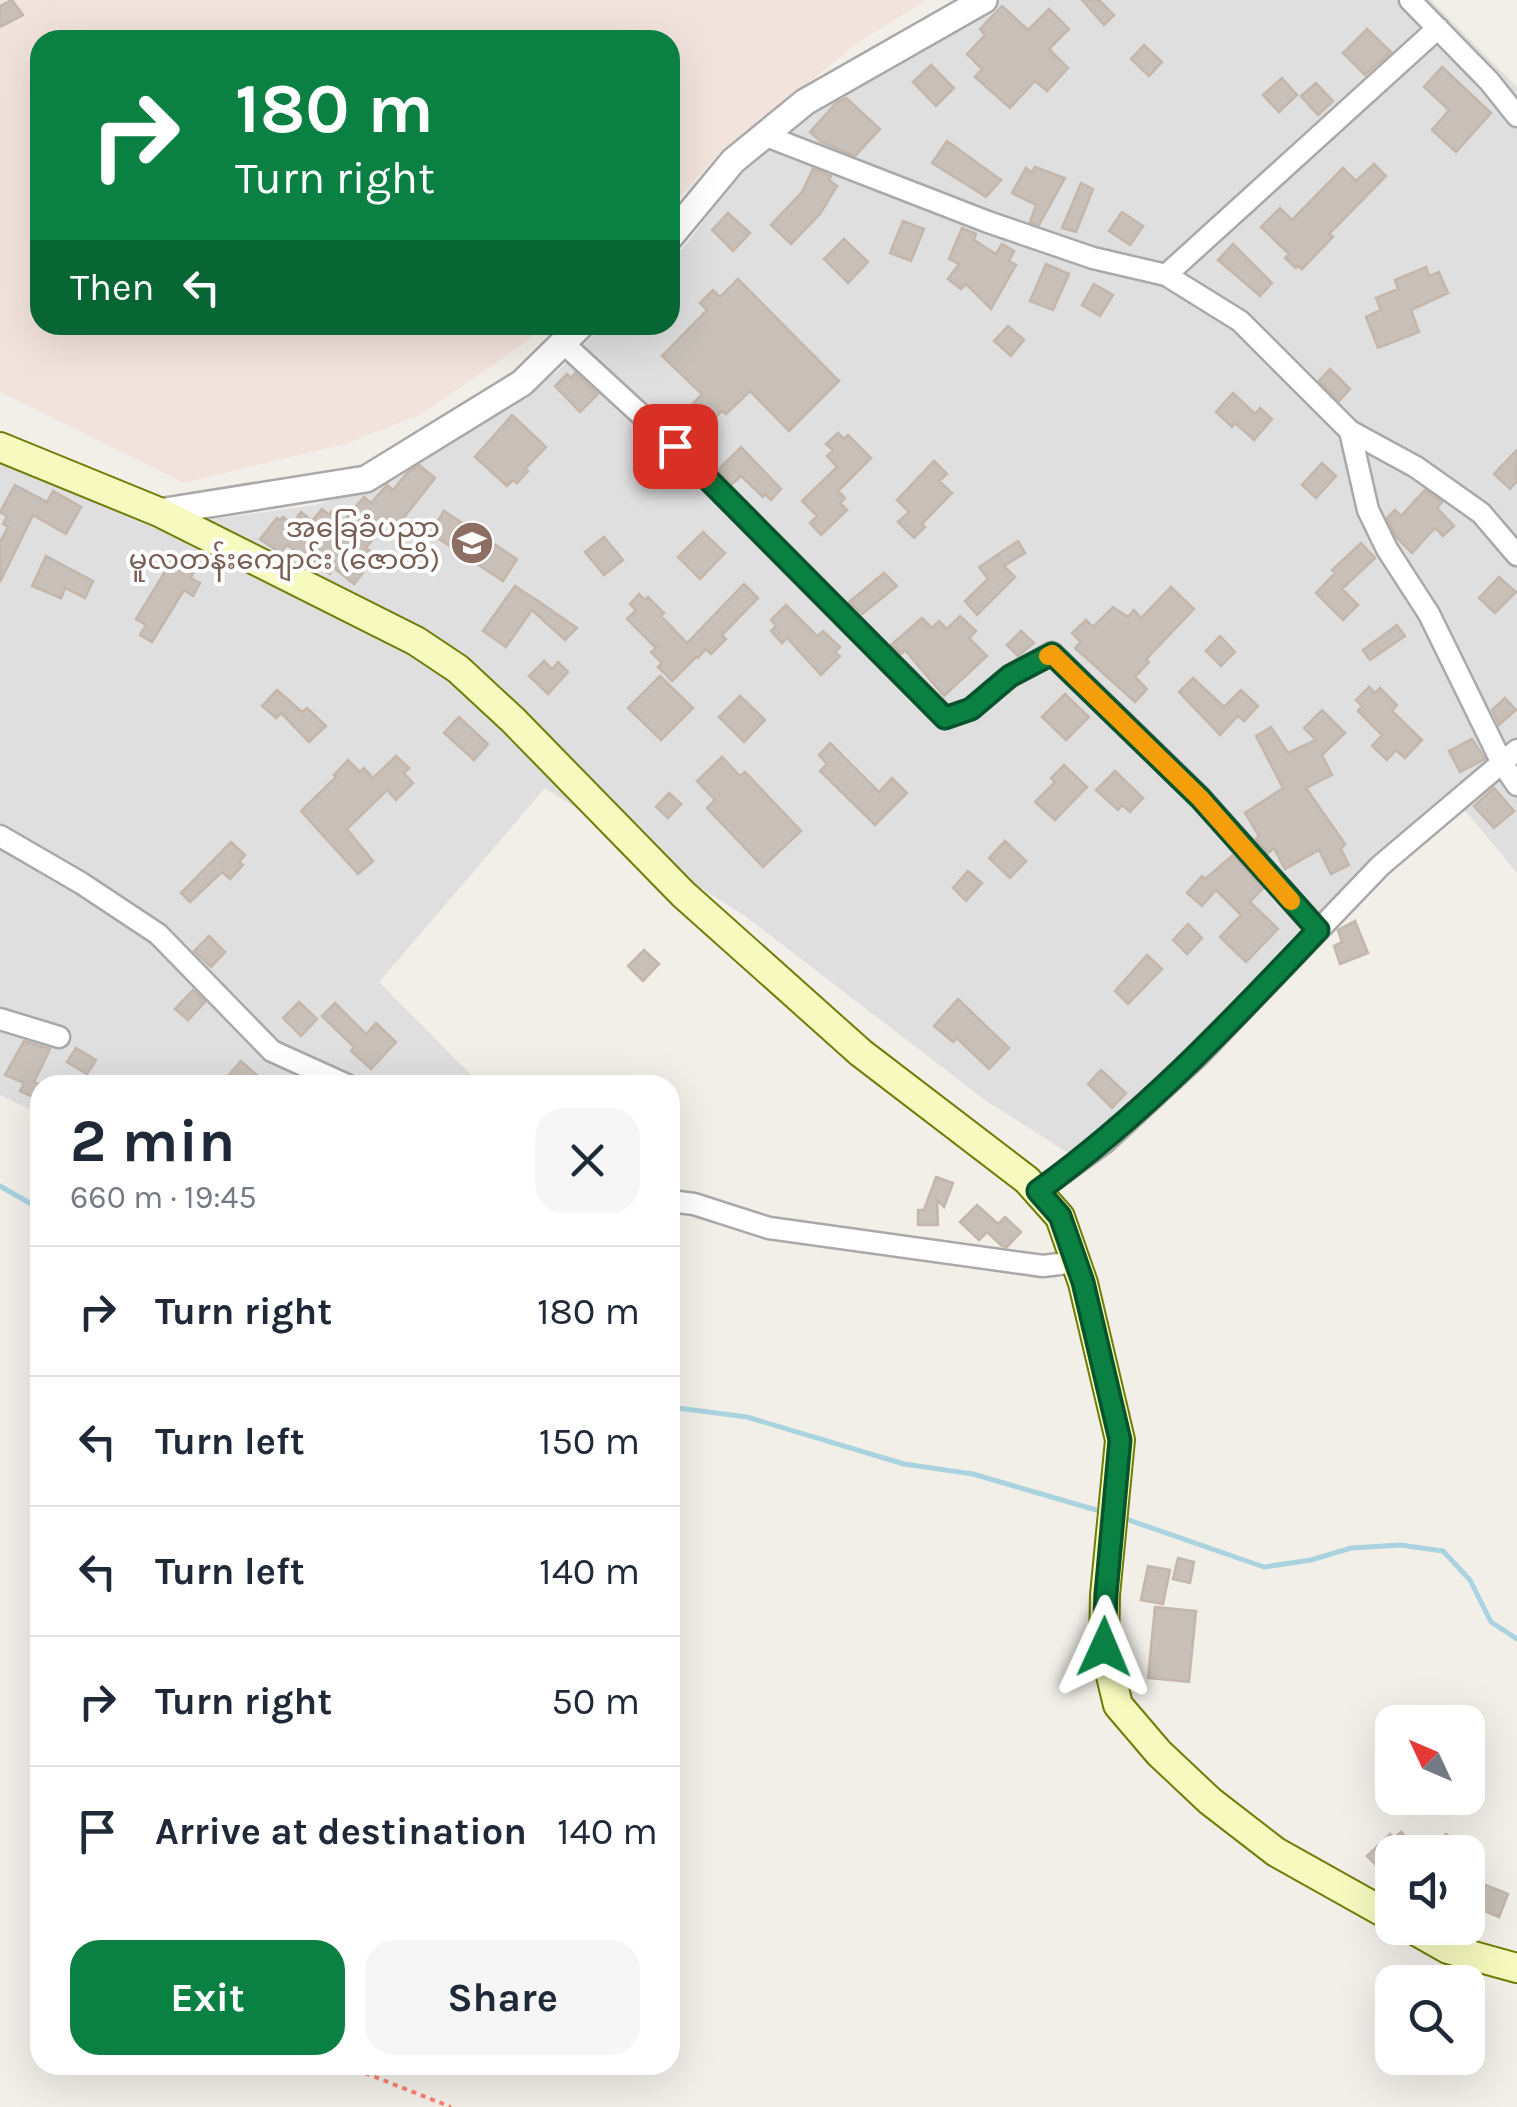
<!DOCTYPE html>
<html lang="en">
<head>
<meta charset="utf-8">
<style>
	body { margin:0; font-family:Karla,"Noto Sans Myanmar",sans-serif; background:#f6f6f7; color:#1f2937; height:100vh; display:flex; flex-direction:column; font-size:38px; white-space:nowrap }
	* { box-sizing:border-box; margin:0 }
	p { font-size:32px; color:#747a83 }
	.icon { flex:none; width:55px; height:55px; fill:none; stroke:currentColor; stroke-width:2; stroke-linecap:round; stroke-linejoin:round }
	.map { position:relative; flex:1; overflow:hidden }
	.panel { position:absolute; left:30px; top:1075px; width:650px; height:1000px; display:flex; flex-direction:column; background:#fff; border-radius:30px; box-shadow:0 10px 40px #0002 }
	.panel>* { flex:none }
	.banner { position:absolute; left:30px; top:30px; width:650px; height:305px; border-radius:30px; box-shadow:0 10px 40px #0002; background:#0b8043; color:#fff; overflow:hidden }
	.needle { width:65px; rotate:314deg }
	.fabs { position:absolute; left:1375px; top:1705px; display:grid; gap:20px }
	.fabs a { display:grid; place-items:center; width:110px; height:110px; border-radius:20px; background:#fff; box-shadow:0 10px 40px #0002; font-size:50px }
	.pin { position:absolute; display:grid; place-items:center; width:85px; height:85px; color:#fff; margin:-42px; border-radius:20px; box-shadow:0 5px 15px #0006 }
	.me { position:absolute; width:110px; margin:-55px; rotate:1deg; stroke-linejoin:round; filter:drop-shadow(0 0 8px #0008) }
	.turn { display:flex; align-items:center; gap:35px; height:210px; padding:0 40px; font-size:45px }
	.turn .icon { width:130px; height:130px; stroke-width:2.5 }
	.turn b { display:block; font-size:70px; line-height:85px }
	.then { display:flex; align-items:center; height:95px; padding:0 40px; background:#0003; gap:20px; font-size:38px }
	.round { display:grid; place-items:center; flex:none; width:105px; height:105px; border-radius:30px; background:#f6f6f7 }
	.head { display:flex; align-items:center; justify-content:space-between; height:170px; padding:0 40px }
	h1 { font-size:60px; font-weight:700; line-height:75px }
	.action { display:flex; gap:20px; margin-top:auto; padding:20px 40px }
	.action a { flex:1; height:115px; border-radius:30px; background:#0b8043; color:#fff; font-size:40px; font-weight:700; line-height:115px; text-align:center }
	.action a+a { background:#f6f6f7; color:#1f2937 }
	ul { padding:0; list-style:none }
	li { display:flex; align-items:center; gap:30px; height:130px; padding:0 40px; border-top:2px solid #e0e1e3 }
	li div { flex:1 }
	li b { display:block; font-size:38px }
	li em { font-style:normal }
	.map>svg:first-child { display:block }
	.residential { fill:#e0dfdf }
	.military { fill:#f3e3dd }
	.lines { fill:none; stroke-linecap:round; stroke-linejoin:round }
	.stream { stroke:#aad3df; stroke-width:5 }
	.building { fill:#c7bfb8; stroke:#c4b6ab; stroke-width:2.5 }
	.minor-casing { stroke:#a9a9a9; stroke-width:25 }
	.tertiary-casing { stroke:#a9a9a9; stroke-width:30 }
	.secondary-casing { stroke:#707d05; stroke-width:32 }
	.path { stroke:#fa8072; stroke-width:4; stroke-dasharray:5 5; stroke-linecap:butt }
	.minor { stroke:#fff; stroke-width:20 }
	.tertiary { stroke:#fff; stroke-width:25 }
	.secondary { stroke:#f7fabf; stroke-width:28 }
	.route-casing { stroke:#07532c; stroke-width:25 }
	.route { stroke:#0b8043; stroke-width:18 }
	.slow { stroke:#f59e0b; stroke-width:18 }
	.labels { text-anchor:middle; stroke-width:8; stroke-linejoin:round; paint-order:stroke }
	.education-label { font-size:28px; fill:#785e54; stroke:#fff; text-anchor:end }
</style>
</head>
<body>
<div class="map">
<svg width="1517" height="2107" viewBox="0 0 1517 2107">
	<rect width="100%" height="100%" fill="#f2efe9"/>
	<!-- residential -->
	<path class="residential" d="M1000,0H1431L1517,87V873L1463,808L1318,931L1073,1156L985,1100L745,916L545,788L379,982L481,1085H40V1114L0,1095V459L198,521L316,505L373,484L557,372L604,325H670V260L687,244L740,170L813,105L935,45Z"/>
	<!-- military -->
	<path class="military" d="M0,0H926L858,43L717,156L670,208V40H40V325H545L519,347L420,415L345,444L183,483L0,392Z"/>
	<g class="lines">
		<!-- stream -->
		<path class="stream" d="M0,1186L40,1209
			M670,1407L747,1417L904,1464L973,1474L1103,1512
			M1123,1518L1264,1567L1311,1560L1351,1548L1400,1545L1443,1551L1470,1580L1491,1622L1517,1639"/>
	</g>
	<!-- building -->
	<path class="building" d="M12,0L23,15L0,27V6Z
		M1082,0H1099L1114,15L1104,25Z
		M1002,6L1028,30L1049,9L1069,29L1049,49L1068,68L1047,91L1035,81L1010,108L975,77L982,69L967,54L985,35L980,29Z
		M1367,29L1391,52L1365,75L1343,53Z
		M1144,45L1162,62L1149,76L1131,59Z
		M931,65L954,88L936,106L913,82Z
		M1442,67L1491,113L1456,152L1432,130L1449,110L1424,87Z
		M1282,78L1297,95L1279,112L1263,95Z
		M1316,83L1333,101L1318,115L1301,96Z
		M846,98L880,129L855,156L821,142L810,132L836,103Z
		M947,141L1001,180L986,197L932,163Z
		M1374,164L1386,176L1329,234L1333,237L1302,269L1298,266L1296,268L1285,258L1289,254L1261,227L1280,208L1292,220L1343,168L1356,181Z
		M1035,167L1065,178L1039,225L1030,222L1036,205L1012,193L1026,168L1032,172Z
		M813,169L831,176L829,180L837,186L820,214L791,244L771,225L802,192Z
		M1081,183L1093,189L1076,232L1062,228Z
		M1122,212L1143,226L1130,245L1109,231Z
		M728,213L750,233L733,251L712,230Z
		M903,221L924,229L911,261L890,253Z
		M962,228L976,234L974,240L996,254L1002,244L1014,251L1009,261L1016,265L991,309L966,284L961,289L948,279L959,264L949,259Z
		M844,239L868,262L848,283L824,259Z
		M1233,244L1272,283L1260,296L1218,260Z
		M1046,264L1069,274L1053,310L1030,301Z
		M1426,267L1429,276L1439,272L1448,293L1411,310L1419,332L1378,348L1366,317L1381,310L1376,298L1398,289L1395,280Z
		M738,279L839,381L789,431L750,391L726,414L722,411L691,443L672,425L702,394L662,356L707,310L700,303L713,290L720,297Z
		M1094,284L1113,295L1100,316L1082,305Z
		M1008,326L1024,340L1011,356L994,341Z
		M1330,369L1350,389L1339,401L1319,381Z
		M575,373L598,394L580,412L555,386L567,374L571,378Z
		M1233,393L1255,414L1260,408L1272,419L1254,440L1235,423L1232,427L1216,412Z
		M512,415L546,447L525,469L528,471L517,483L513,480L507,486L475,457Z
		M838,433L844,439L848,435L871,458L838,491L845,498L840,503L847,510L821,535L810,523L817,516L802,501L837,467L827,456L833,450L826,444Z
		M741,447L781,489L771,500L765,494L763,497L741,476L732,484L718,470Z
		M1517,450V481L1510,489L1494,474Z
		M934,461L947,474L939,481L952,493L922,524L925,527L914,538L898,522L909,512L897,500Z
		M1322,463L1336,476L1316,498L1302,485Z
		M419,465L435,478L398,525L389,518L366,548L376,556L354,584L334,568L330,574L287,545L280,553L260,539L277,518L280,520L283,517L292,524L301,512L312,521L322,509L329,515L332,511L344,521L364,497L371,503L387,485L393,490L407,473Z
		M15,485L47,502L53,491L81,507L66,534L33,515L0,582V542L8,527L3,524L7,516L0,512Z
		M1425,490L1442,502L1437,508L1454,526L1443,536L1435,528L1412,553L1397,538L1387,518L1395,510L1401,516Z
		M444,511L517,559L503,581L430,533Z
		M703,532L725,553L700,579L678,557Z
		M604,537L623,560L604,575L585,552Z
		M1018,541L1025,553L1004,566L1015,577L977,615L965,601L988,579L979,567Z
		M1361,543L1375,558L1342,589L1358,605L1343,620L1316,593L1335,573L1332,570Z
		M46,556L93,581L85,598L65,588L61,598L32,586Z
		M171,562L193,574L191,578L200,583L193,596L184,590L152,642L140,635L146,625L136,619Z
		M884,573L897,586L862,614L849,602Z
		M1499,577L1516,592L1495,613L1479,598Z
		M744,584L758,598L722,635L726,639L711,654L706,649L698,658L696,657L672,681L658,667L662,663L651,652L656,648L627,619L636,610L630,604L639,594L645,600L648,597L664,613L661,616L687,643Z
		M515,586L538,601L577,628L565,640L532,610L506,647L483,631Z
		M1171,587L1194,609L1151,654L1146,660L1149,662L1135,677L1147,689L1135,702L1075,648L1081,642L1072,633L1086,620L1093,627L1113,607L1128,617L1134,610L1141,618Z
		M786,605L815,634L818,636L823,631L840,647L835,652L840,656L821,675L787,638L782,643L771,631L776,626L771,620Z
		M960,616L976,631L969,638L987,656L944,696L905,650L901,654L891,645L922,618L932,628L939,621L947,629Z
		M1397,625L1405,636L1370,660L1363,650Z
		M1021,631L1034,643L1018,656L1007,645Z
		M1220,636L1235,652L1221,666L1206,651Z
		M544,661L552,669L558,662L568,672L548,694L529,676Z
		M660,676L693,708L661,740L628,708Z
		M1193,678L1224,707L1241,690L1258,706L1244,721L1238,716L1220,735L1179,692Z
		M1369,687L1375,693L1380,688L1397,705L1392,711L1422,740L1405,758L1396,750L1387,760L1372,746L1382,735L1358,711L1362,706L1356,700Z
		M277,690L302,712L307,708L326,726L309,742L281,713L276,718L262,706Z
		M1065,694L1089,717L1066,740L1042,717Z
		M740,696L765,720L744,742L719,717Z
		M1505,698L1516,710L1499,725L1492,710Z
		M1322,710L1345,733L1322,755L1332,775L1306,788L1345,844L1341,849L1349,865L1331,874L1319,850L1285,869L1274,848L1268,853L1256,839L1259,836L1245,813L1283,788L1256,736L1271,727L1288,753L1316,740L1304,728Z
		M459,717L488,744L474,760L444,733Z
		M1472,739L1485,759L1460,772L1449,751Z
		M830,743L879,792L892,778L907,793L875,825L820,771L827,764L819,755Z
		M396,756L409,768L404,773L413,783L396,800L387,790L347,829L373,861L358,874L301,811L336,777L334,775L348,760L360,772L364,768L373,778Z
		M722,757L740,776L745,772L801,831L763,867L707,808L715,800L697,781Z
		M1064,765L1087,787L1055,820L1035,802L1055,782L1051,778Z
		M1115,771L1143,798L1130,812L1122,805L1118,810L1096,790Z
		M1494,788L1514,811L1494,828L1474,806Z
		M669,793L681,804L668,818L656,807Z
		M1005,841L1026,861L1010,878L989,858Z
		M231,842L245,855L239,862L243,865L230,879L222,872L190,902L181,893Z
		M1233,855L1263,888L1250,902L1278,929L1246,962L1220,937L1241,915L1216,890L1202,906L1187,893L1202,876L1205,879Z
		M968,871L982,883L966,901L953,888Z
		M1355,921L1368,953L1340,964L1334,946L1342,942L1338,930Z
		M1188,924L1202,938L1187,954L1173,940Z
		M209,936L225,952L211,967L194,951Z
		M644,950L659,964L643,981L628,966Z
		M1147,955L1162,969L1128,1004L1115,991Z
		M193,990L205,1002L188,1020L175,1009Z
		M958,999L1009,1048L989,1069L957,1038L953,1042L934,1026Z
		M299,1002L317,1019L301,1036L283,1018Z
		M335,1003L366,1034L376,1023L396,1042L371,1069L351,1051L354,1047L322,1016Z
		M24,1041L50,1049L34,1082L39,1084L33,1097L20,1091L24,1083L5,1075Z
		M76,1048L96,1060L87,1074L67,1062Z
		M241,1061L268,1085H220Z
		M1101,1070L1126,1093L1112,1108L1088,1084Z
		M936,1177L953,1183L944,1207L937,1200L938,1225H918V1210H924Z
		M977,1205L998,1224L1005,1217L1021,1232L1007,1247L1002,1246L987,1232L979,1240L960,1222Z
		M1178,1558L1194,1562L1190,1583L1173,1579Z
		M1148,1566L1170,1570L1163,1604L1141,1600Z
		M1155,1607L1196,1611L1189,1682L1148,1678Z
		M1401,1832L1410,1841L1399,1852H1392V1858L1381,1870L1367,1856L1390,1834L1394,1838Z
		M1446,1834L1471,1852H1432Z
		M1468,1878L1508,1894L1499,1917L1468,1904Z"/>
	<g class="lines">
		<!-- minor casing -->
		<g class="minor-casing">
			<path id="minor" d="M1410,0L1489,81L1517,116
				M764,135L988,222L1093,258L1166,275L1240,321L1350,431L1368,510L1387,549L1429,614L1502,763L1517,785
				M1166,275L1438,28
				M563,343L675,446L945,718L971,709L1010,676L1052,653L1201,798L1318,930
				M1350,431L1416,467L1481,513L1517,555
				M0,836L81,883L158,934L272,1051L347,1085
				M0,1019L59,1037
				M1038,1191L1104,1143L1198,1056L1380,866L1517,750
				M670,1201L694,1204L769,1228L1043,1266L1076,1262"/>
		</g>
		<!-- tertiary casing -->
		<g class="tertiary-casing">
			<path id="tertiary" d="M670,237L733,161L805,102L984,0
				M159,512L366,479L522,383L581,325"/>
		</g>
		<!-- secondary casing -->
		<g class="secondary-casing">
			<path id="secondary" d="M0,447L159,512L416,641L458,669L513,720L683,894L861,1053L1027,1180L1060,1217L1083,1283L1120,1440L1105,1595L1104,1647L1118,1705L1159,1753L1210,1801L1276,1852L1392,1917
				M1411,1928L1448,1949L1517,1968"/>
		</g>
		<!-- path -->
		<path class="path" d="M365,2073L451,2107"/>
		<!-- minor -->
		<use href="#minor" class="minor"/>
		<!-- tertiary -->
		<use href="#tertiary" class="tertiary"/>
		<!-- secondary -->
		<use href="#secondary" class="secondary"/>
	</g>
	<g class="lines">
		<!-- route casing -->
		<g class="route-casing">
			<path id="route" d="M675,446L945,718L971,709L1010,676L1052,654L1200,798L1318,930C1230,1023 1142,1116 1038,1191L1060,1216L1083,1282L1120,1440L1106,1594L1104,1647"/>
		</g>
		<!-- route -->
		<use href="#route" class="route"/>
		<!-- slow -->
		<path class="slow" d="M1048,656L1052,654L1200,798L1291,901"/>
	</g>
	<!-- icons -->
	<defs>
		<g id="school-disc" transform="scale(2.25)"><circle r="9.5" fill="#8d6e63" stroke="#fff"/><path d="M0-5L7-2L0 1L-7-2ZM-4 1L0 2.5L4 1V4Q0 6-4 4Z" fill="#fff"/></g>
	</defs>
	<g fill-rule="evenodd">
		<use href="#school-disc" x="472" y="543"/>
	</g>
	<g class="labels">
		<!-- education labels -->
		<g class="education-label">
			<text x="440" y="537">အခြေခံပညာ<tspan x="440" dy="32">မူလတန်းကျောင်း (ဇောတိ)</tspan></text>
		</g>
	</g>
</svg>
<div class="fabs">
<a><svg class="needle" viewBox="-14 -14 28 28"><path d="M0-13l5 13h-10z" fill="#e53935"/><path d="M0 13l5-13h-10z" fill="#747a83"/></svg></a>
<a><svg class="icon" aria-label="sound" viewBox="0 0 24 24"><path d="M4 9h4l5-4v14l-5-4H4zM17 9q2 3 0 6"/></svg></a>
<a><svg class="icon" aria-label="search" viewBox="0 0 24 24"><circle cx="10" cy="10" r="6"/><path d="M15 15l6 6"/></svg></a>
</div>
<div class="pin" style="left:675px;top:446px;background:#d93025"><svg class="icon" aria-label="arrive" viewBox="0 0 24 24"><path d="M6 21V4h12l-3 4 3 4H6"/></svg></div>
<svg class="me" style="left:1104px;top:1647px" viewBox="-20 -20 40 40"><path d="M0-17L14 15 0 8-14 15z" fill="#0b8043" stroke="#fff" stroke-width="4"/></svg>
<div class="banner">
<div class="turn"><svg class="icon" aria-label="right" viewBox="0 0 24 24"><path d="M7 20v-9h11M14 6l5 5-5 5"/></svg><div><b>180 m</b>Turn right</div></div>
<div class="then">Then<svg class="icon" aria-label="left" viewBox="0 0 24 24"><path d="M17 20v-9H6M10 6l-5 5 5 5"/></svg></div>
</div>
<section class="panel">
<div class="head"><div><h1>2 min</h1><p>660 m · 19:45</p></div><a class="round"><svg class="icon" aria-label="close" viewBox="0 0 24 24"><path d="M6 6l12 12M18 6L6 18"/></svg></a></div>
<ul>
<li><svg class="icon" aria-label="right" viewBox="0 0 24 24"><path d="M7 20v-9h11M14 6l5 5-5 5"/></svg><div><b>Turn right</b></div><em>180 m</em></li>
<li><svg class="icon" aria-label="left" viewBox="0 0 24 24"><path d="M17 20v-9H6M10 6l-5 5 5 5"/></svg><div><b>Turn left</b></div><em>150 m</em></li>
<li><svg class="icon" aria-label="left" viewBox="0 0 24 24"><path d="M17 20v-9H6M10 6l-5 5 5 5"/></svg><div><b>Turn left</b></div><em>140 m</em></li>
<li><svg class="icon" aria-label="right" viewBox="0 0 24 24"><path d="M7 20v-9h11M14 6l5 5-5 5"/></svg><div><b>Turn right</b></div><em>50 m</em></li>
<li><svg class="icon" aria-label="arrive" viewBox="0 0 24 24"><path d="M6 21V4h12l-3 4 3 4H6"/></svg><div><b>Arrive at destination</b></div><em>140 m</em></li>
</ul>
<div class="action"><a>Exit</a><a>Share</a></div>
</section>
</div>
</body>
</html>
